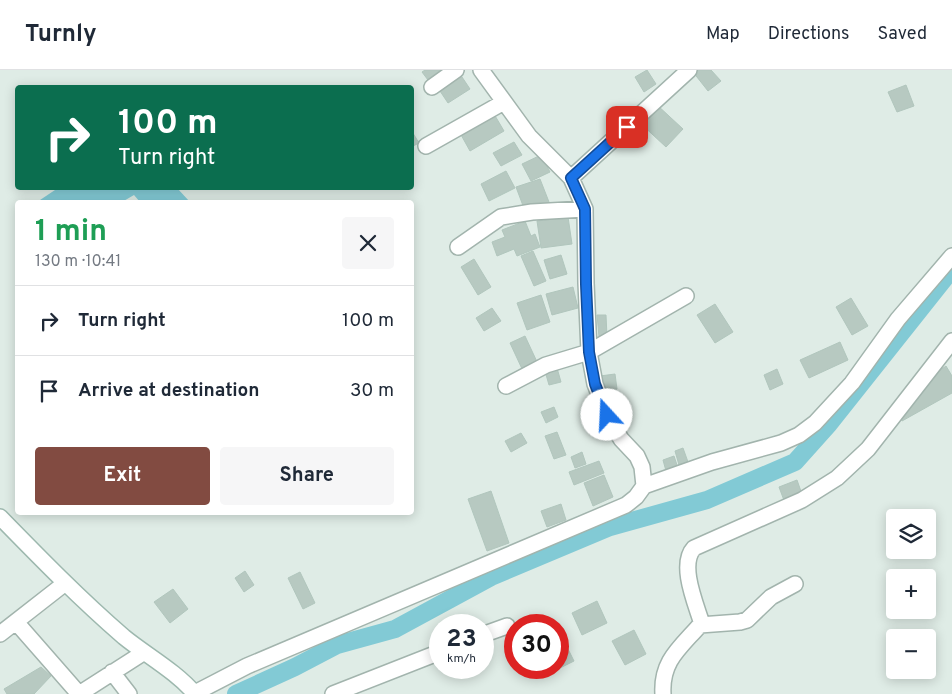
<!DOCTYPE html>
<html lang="en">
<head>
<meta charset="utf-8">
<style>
	body { margin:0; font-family:Overpass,sans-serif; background:#f6f6f7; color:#1f2937; height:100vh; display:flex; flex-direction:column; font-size:19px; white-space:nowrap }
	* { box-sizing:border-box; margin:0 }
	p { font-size:16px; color:#747a83 }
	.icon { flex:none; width:28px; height:28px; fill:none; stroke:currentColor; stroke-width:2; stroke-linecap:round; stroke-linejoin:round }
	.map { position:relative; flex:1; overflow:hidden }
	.side { position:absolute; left:15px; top:130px; width:399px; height:315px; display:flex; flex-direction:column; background:#fff; border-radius:5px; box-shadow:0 2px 12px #0003 }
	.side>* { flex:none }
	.top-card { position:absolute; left:15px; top:15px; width:399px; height:105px; border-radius:5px; box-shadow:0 2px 12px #0003; background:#0b6e4f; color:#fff; overflow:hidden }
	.fabs { position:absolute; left:886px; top:439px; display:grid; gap:10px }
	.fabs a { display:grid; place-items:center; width:50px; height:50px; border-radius:5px; background:#fff; box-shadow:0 2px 12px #0003; font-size:25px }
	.speed { position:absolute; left:429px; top:544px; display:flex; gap:10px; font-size:25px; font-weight:700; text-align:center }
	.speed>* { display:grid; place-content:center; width:65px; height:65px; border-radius:50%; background:#fff; box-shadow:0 2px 12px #0003; line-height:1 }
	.speed small { font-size:12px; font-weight:400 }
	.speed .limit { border:8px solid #d22; background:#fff; color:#111 }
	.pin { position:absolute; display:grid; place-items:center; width:42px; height:42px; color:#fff; margin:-21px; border-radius:10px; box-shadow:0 2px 8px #0006 }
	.me { position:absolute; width:55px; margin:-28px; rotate:340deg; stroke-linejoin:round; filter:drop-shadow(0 0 4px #0008) }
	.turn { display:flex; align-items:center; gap:18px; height:105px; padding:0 20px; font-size:22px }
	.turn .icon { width:65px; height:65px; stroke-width:2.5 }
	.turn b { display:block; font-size:35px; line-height:42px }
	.round { display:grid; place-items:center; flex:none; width:52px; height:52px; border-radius:5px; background:#f6f6f7 }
	.head { display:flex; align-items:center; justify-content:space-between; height:85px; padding:0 20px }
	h1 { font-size:30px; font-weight:700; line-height:38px; color:#1e9e55 }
	.action { display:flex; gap:10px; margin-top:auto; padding:10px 20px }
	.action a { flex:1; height:58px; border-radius:5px; background:#824b41; color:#fff; font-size:20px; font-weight:700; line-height:58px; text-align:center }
	.action a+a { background:#f6f6f7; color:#1f2937 }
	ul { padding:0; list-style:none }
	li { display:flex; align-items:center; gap:15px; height:70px; padding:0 20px; border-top:1px solid #e0e1e3 }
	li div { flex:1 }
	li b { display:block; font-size:19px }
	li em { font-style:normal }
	header { display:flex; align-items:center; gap:30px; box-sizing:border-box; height:70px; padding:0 25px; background:#fff; border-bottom:1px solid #e0e1e3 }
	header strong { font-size:24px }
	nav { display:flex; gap:28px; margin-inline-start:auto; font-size:18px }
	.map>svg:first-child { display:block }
	.water { fill:#82cad5 }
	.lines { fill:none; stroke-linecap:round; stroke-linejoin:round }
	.canal { stroke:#82cad5; stroke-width:18 }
	.building { fill:#b7c9c1; stroke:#b1c6bd }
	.street-casing { stroke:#a2b4ad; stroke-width:18 }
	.secondary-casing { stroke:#9db8ae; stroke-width:18 }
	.street { stroke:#fff; stroke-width:15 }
	.secondary { stroke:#fff; stroke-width:15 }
	.route-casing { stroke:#114b97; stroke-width:12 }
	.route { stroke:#1a73e8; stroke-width:9 }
</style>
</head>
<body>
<header>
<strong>Turnly</strong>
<nav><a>Map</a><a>Directions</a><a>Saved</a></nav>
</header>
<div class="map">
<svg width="952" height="624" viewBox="0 0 952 624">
	<rect width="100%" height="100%" fill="#dfece6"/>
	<!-- water -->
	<path class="water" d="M58,118H177L190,132H140L134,125L122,132H37Z"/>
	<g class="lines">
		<!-- canal -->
		<path class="canal" d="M236,624L295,597L337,575L395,559L491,507L610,457L707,430L795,392L829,354L952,199"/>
	</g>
	<!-- building -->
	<path class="building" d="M425,0H451L431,14L422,2Z
		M647,0L656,14L644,22L635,7Z
		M695,0H711L721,11L708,21L693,2Z
		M460,4L470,19L448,33L438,18Z
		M906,15L914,36L897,42L888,22Z
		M656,34L683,59L666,77L639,52Z
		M494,44L504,61L470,81L460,63Z
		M411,60L419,73L411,77Z
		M514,72L522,85L501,96L493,83Z
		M541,85L550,102L531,111L522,94Z
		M506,101L515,118L489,131L481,114Z
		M540,109L549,132L525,141L516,117Z
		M568,147L572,174L541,178L537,151Z
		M525,151L531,166L535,164L540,177L517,186L514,179L497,186L492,172L505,167L502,160Z
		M533,181L546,211L534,216L521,186Z
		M561,185L567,204L550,209L544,190Z
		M474,189L491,217L478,225L461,197Z
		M573,217L578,238L552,245L546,224Z
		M541,225L550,252L527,260L517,233Z
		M851,228L868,256L852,265L836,237Z
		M715,234L733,262L715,273L697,245Z
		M492,238L501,251L484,261L476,248Z
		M597,245H606L607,267H599Z
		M525,266L538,294L523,301L510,273Z
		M840,272L848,290L809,308L800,290Z
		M946,296L952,306V323L902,351L899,343L923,312Z
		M557,298L561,312L549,315L545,301Z
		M777,299L783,314L770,320L764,305Z
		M615,304L617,319L603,321L600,306Z
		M554,337L558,347L546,353L541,342Z
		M557,362L566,385L554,389L545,366Z
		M521,363L527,373L511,382L505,371Z
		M683,378L688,392L679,395L675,381Z
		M582,382L586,394L575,398L571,387Z
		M674,386L678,398L666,401L663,390Z
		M599,391L604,403L574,415L569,402Z
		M604,405L613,427L593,436L584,413Z
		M797,410L803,427L785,433L779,417Z
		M491,421L509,473L487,481L468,429Z
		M561,434L566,450L547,457L541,441Z
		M245,501L254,515L244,522L235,508Z
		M300,502L315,533L303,539L288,508Z
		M173,519L188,539L170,553L154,532Z
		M597,531L607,553L582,565L572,543Z
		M634,560L646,584L625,595L612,571Z
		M567,577L574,591L556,600L554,598H558V582Z
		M41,597L51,606L34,624H7L4,619Z"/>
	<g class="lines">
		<!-- street casing -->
		<g class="street-casing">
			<path id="street" d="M432,17L456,0
				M426,76L504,32
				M571,108L689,0
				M458,177L501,147L532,142L585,139
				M506,316L546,295L589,282L686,226
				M644,416L712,392L781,373L799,365L815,353L852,313L898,249L952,186
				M16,552L79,624
				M700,555L740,552L747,550L771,527L795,514
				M0,564L64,514
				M482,565L507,556
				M112,602L129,624
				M79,624L143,583
				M193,624L247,596L626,435L636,427L644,416L642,397L637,386L621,369L607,345L595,314L589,282L586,213L585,139L571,108L529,66L481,0
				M333,624L440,582
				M663,624C661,591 680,578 700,555L701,551C695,532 679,494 694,478L802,430L837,408L868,379L952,271"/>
		</g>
		<!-- secondary casing -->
		<g class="secondary-casing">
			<path id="secondary" d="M0,447C40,488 80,529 124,567C146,585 177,602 195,624"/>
		</g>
		<!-- street -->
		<use href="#street" class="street"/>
		<!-- secondary -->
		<use href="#secondary" class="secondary"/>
	</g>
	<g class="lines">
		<!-- route casing -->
		<g class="route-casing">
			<path id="route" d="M607,345L595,314L589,282L586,214L585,139L571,108L627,57"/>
		</g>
		<!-- route -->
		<use href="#route" class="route"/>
	</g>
</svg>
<div class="fabs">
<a><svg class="icon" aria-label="layers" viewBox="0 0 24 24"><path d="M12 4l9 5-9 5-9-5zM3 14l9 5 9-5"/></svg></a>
<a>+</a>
<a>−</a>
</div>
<div class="speed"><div>23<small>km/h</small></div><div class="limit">30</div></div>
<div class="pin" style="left:627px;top:57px;background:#d93025"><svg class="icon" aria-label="arrive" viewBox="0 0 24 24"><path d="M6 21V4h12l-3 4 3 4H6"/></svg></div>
<svg class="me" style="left:607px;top:345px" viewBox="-20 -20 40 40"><circle r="19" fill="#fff"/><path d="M0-13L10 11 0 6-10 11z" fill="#1a73e8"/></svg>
<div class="top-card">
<div class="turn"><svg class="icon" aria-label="right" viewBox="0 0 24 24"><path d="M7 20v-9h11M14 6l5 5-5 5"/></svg><div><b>100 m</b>Turn right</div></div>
</div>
<section class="side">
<div class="head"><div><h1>1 min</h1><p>130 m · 10:41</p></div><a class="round"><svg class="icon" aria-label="close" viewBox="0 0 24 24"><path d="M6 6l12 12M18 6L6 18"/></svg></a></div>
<ul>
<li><svg class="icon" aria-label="right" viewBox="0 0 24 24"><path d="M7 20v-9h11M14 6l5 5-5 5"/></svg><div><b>Turn right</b></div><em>100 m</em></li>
<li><svg class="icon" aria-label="arrive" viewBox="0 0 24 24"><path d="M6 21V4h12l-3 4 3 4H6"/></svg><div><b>Arrive at destination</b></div><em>30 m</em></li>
</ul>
<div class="action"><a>Exit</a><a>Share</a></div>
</section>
</div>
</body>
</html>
